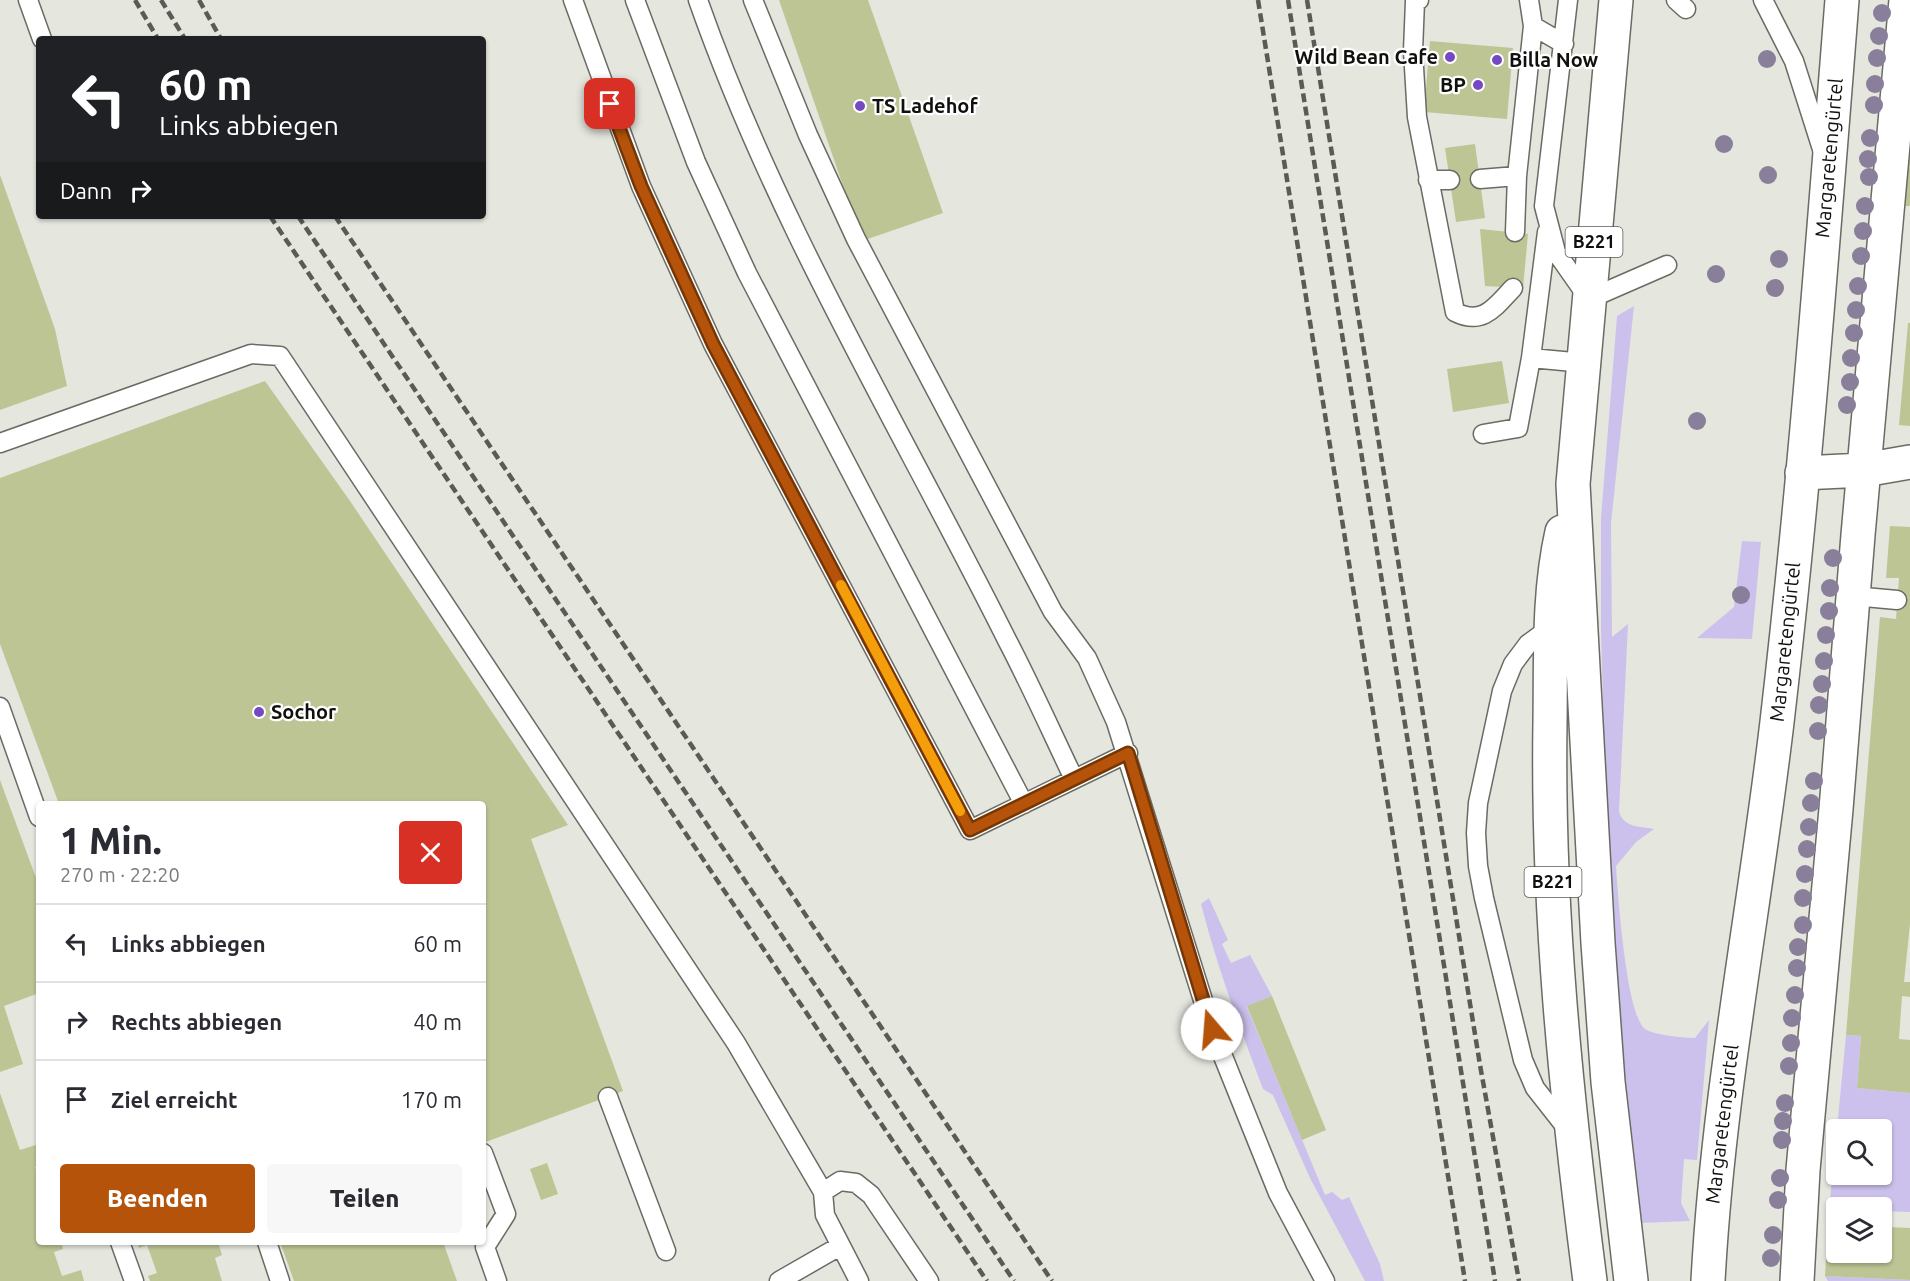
<!DOCTYPE html>
<html lang="de">
<head>
<meta charset="utf-8">
<style>
	body { margin:0; font-family:Ubuntu,sans-serif; background:#f7f7f7; color:#2b2b33; height:100vh; display:flex; flex-direction:column; font-size:22px; white-space:nowrap }
	* { box-sizing:border-box; margin:0 }
	p { font-size:20px; color:#7c7c81 }
	.icon { flex:none; width:33px; height:33px; fill:none; stroke:currentColor; stroke-width:2; stroke-linecap:round; stroke-linejoin:round }
	.map { position:relative; flex:1; overflow:hidden }
	.panel { position:absolute; left:36px; top:801px; width:450px; height:444px; display:flex; flex-direction:column; background:#fff; border-radius:6px; box-shadow:0 2px 4px #0004 }
	.panel>* { flex:none }
	.hud { position:absolute; left:36px; top:36px; width:450px; height:183px; border-radius:6px; box-shadow:0 2px 4px #0004; background:#202124; color:#fff; overflow:hidden }
	.tools { position:absolute; left:1826px; top:1119px; display:grid; gap:12px }
	.tools a { display:grid; place-items:center; width:66px; height:66px; border-radius:6px; background:#fff; box-shadow:0 2px 4px #0004; font-size:30px }
	.pin { position:absolute; display:grid; place-items:center; width:51px; height:51px; color:#fff; margin:-26px; border-radius:12px; box-shadow:0 3px 9px #0006 }
	.me { position:absolute; width:66px; margin:-33px; rotate:342deg; stroke-linejoin:round; filter:drop-shadow(0 0 4px #0008) }
	.turn { display:flex; align-items:center; gap:21px; height:126px; padding:0 24px; font-size:27px }
	.turn .icon { width:78px; height:78px; stroke-width:2.5 }
	.turn b { display:block; font-size:42px; line-height:51px }
	.then { display:flex; align-items:center; height:57px; padding:0 24px; background:#0003; gap:12px; font-size:22px }
	.round { display:grid; place-items:center; flex:none; width:63px; height:63px; border-radius:6px; background:#f7f7f7 }
	.overview { display:flex; align-items:center; justify-content:space-between; height:102px; padding:0 24px }
	h1 { font-size:36px; font-weight:800; line-height:45px }
	.primary-button { display:flex; gap:12px; margin-top:auto; padding:12px 24px }
	.primary-button a { flex:1; height:69px; border-radius:6px; background:#b45309; color:#fff; font-size:24px; font-weight:800; line-height:69px; text-align:center }
	.primary-button a+a { background:#f7f7f7; color:#2b2b33 }
	ul { padding:0; list-style:none }
	li { display:flex; align-items:center; gap:18px; height:78px; padding:0 24px; border-top:2px solid #e1e1e2 }
	li div { flex:1 }
	li b { display:block; font-size:22px }
	li em { font-style:normal }
	.map>svg:first-child { display:block }
	.green { fill:#ccc1ed }
	.building { fill:#bec595 }
	.lines { fill:none; stroke-linecap:round; stroke-linejoin:round }
	.service-casing { stroke:#6a6b64; stroke-width:21 }
	.minor-casing { stroke:#6a6b64; stroke-width:36 }
	.primary-casing { stroke:#6a6b64; stroke-width:36 }
	.service { stroke:#fff; stroke-width:18 }
	.minor { stroke:#fff; stroke-width:33 }
	.primary { stroke:#fff; stroke-width:33 }
	.rail { stroke:#5a5a56; stroke-width:4.5; stroke-dasharray:9 4.5; stroke-linecap:butt }
	.tree { fill:#897f9a }
	.route-casing { stroke:#753606; stroke-width:15 }
	.route { stroke:#b45309; stroke-width:10 }
	.slow { stroke:#f59e0b; stroke-width:10 }
	.poi-dot { fill:#7549c1; stroke:#fff; stroke-width:2 }
	.labels { text-anchor:middle; stroke-width:4.5; stroke-linejoin:round; paint-order:stroke }
	.shield { fill:#fff; stroke:#585856; stroke-width:1.5 }
	.shield-label { font-size:18px; font-weight:bold; fill:#10100d }
	.poi-label { font-size:20px; font-weight:bold; fill:#10100d; stroke:#fff; text-anchor:start }
	.street-label { font-size:20px; fill:#10100d; stroke:#fff }
</style>
</head>
<body>
<div class="map">
<svg width="1910" height="1281" viewBox="0 0 1910 1281">
	<rect width="100%" height="100%" fill="#e5e6de"/>
	<!-- green -->
	<path class="green" d="M1634,306L1611,523L1612,637L1628,624L1619,812C1625,828 1638,826 1654,829L1636,842L1616,866C1618,894 1626,1014 1645,1029C1653,1035 1685,1038 1695,1038L1709,1020L1697,1160L1684,1159L1681,1203L1690,1221L1640,1223L1630,1149L1620,1028L1604,739L1601,630V518L1617,316Z
		M1742,541L1761,542L1752,639L1697,638L1734,607Z
		M1209,898L1228,940L1222,944L1231,963L1250,955L1272,996L1247,1007L1325,1195L1332,1192L1342,1200L1349,1197L1380,1264L1384,1281H1365L1310,1178L1273,1095L1263,1089C1240,1028 1217,967 1201,904Z
		M1846,1035L1861,1036L1857,1088L1910,1093V1212L1881,1211V1208L1829,1210L1836,1137V1174H1881V1130L1837,1129Z
		M1825,1276L1910,1280V1281H1828Z"/>
	<!-- building -->
	<path class="building" d="M779,0H868L943,213L862,241Z
		M1430,41L1513,48L1507,119L1424,112Z
		M1475,144L1485,218L1456,222L1445,148Z
		M1908,153H1910V206H1904Z
		M0,175L55,329L67,386L0,410Z
		M1480,229L1528,234L1523,288L1485,286Z
		M1908,323H1910V426L1899,425Z
		M1502,361L1509,403L1453,412L1447,369Z
		M265,381L350,501L568,825L531,839L623,1091L483,1143V804H59L0,644V478Z
		M1890,526L1910,527V924L1904,982H1910V997L1902,996L1899,1039L1910,1040V1093L1857,1088L1861,1036L1846,1035L1880,617L1896,619L1899,578H1886Z
		M0,780L39,886V993L4,1006L23,1064L0,1072Z
		M1272,996L1326,1130L1302,1140L1247,1006Z
		M0,1093L20,1150L39,1144V1165L35,1167L39,1177V1242H61L63,1249L54,1252L62,1276L81,1270L84,1281H0Z
		M547,1163L558,1194L541,1200L530,1169Z
		M1881,1218L1888,1219L1887,1227L1910,1228V1280L1825,1276L1828,1224H1836V1252H1881Z
		M137,1242H218L222,1255L215,1258L222,1281H150L148,1276L157,1273L147,1245L139,1248Z
		M280,1242H443L457,1281H294Z"/>
	<g class="lines">
		<!-- service casing -->
		<g class="service-casing">
			<path id="service" d="M28,0L42,39
				M573,0L641,186L713,344L970,830L1128,753
				M635,0L696,162L747,273L1024,804
				M698,0C777,225 901,428 1007,640C1031,686 1052,733 1074,779
				M753,0L808,135L856,239L1053,612L1087,658L1116,722L1212,1029L1278,1193L1325,1281
				M1419,0L1415,1L1413,51L1417,117L1455,312C1483,326 1495,307 1513,288
				M1529,0L1533,26L1564,44
				M1568,0L1544,206L1556,252L1589,299L1667,265
				M1676,0L1686,9
				M1763,0L1794,61L1822,149
				M1480,179L1517,176
				M1428,180H1450
				M1515,232L1517,176L1533,26
				M1531,358L1584,363
				M1483,434L1518,428L1531,358L1547,232
				M0,443L251,354L280,356L736,1043L823,1192L825,1215L859,1281
				M1853,596L1897,600
				M1551,627L1528,644L1513,664L1502,691L1478,803L1476,833L1478,866L1484,898L1523,1060L1535,1088L1568,1130
				M0,707L39,817
				M608,1097L666,1251
				M483,1153L506,1214L485,1247L497,1281
				M823,1192L840,1181L856,1183L871,1195L929,1281
				M120,1242L134,1281
				M267,1242L280,1281
				M779,1281L840,1246"/>
		</g>
		<!-- minor casing -->
		<g class="minor-casing">
			<path id="minor" d="M1802,473L1864,470L1910,462
				M1797,1281L1803,1170L1836,809L1858,535L1906,0"/>
		</g>
		<!-- primary casing -->
		<g class="primary-casing">
			<path id="primary" d="M1616,0L1573,484L1598,943L1608,1082L1631,1281
				M1562,532C1548,594 1551,659 1550,722C1547,909 1566,1095 1590,1281
				M1708,1281C1718,1093 1755,909 1777,722C1805,482 1823,241 1842,0"/>
		</g>
		<!-- service -->
		<use href="#service" class="service"/>
		<!-- minor -->
		<use href="#minor" class="minor"/>
		<!-- primary -->
		<use href="#primary" class="primary"/>
		<!-- rail -->
		<path class="rail" d="M135,0L158,39
			M161,0L185,39
			M199,0L221,39
			M1258,0L1465,1281
			M1288,0L1495,1281
			M1307,0L1480,1065L1519,1281
			M270,216L987,1281
			M298,216L1014,1281
			M335,216L1052,1281"/>
	</g>
	<!-- trees -->
	<g class="tree">
		<circle cx="1882" cy="13" r="9"/>
		<circle cx="1879" cy="36" r="9"/>
		<circle cx="1877" cy="58" r="9"/>
		<circle cx="1767" cy="59" r="9"/>
		<circle cx="1875" cy="84" r="9"/>
		<circle cx="1874" cy="105" r="9"/>
		<circle cx="1870" cy="138" r="9"/>
		<circle cx="1724" cy="144" r="9"/>
		<circle cx="1868" cy="159" r="9"/>
		<circle cx="1768" cy="175" r="9"/>
		<circle cx="1869" cy="177" r="9"/>
		<circle cx="1865" cy="206" r="9"/>
		<circle cx="1863" cy="231" r="9"/>
		<circle cx="1861" cy="256" r="9"/>
		<circle cx="1779" cy="259" r="9"/>
		<circle cx="1716" cy="274" r="9"/>
		<circle cx="1858" cy="286" r="9"/>
		<circle cx="1775" cy="288" r="9"/>
		<circle cx="1856" cy="310" r="9"/>
		<circle cx="1854" cy="333" r="9"/>
		<circle cx="1851" cy="358" r="9"/>
		<circle cx="1850" cy="382" r="9"/>
		<circle cx="1847" cy="405" r="9"/>
		<circle cx="1697" cy="421" r="9"/>
		<circle cx="1833" cy="558" r="9"/>
		<circle cx="1830" cy="588" r="9"/>
		<circle cx="1741" cy="595" r="9"/>
		<circle cx="1829" cy="611" r="9"/>
		<circle cx="1826" cy="635" r="9"/>
		<circle cx="1824" cy="661" r="9"/>
		<circle cx="1822" cy="684" r="9"/>
		<circle cx="1819" cy="705" r="9"/>
		<circle cx="1818" cy="731" r="9"/>
		<circle cx="1814" cy="781" r="9"/>
		<circle cx="1811" cy="803" r="9"/>
		<circle cx="1809" cy="827" r="9"/>
		<circle cx="1807" cy="849" r="9"/>
		<circle cx="1805" cy="874" r="9"/>
		<circle cx="1803" cy="898" r="9"/>
		<circle cx="1803" cy="925" r="9"/>
		<circle cx="1798" cy="947" r="9"/>
		<circle cx="1797" cy="968" r="9"/>
		<circle cx="1795" cy="995" r="9"/>
		<circle cx="1792" cy="1018" r="9"/>
		<circle cx="1791" cy="1043" r="9"/>
		<circle cx="1789" cy="1066" r="9"/>
		<circle cx="1785" cy="1103" r="9"/>
		<circle cx="1783" cy="1121" r="9"/>
		<circle cx="1782" cy="1140" r="9"/>
		<circle cx="1780" cy="1178" r="9"/>
		<circle cx="1778" cy="1200" r="9"/>
		<circle cx="1773" cy="1235" r="9"/>
		<circle cx="1771" cy="1258" r="9"/>
	</g>
	<g class="lines">
		<!-- route casing -->
		<g class="route-casing">
			<path id="route" d="M610,104L641,186L713,344L970,830L1128,753L1212,1029"/>
		</g>
		<!-- route -->
		<use href="#route" class="route"/>
		<!-- slow -->
		<path class="slow" d="M841,585L960,811"/>
	</g>
	<!-- markers -->
	<g class="poi-dot">
		<circle cx="1450" cy="57" r="6"/>
		<circle cx="1497" cy="60" r="6"/>
		<circle cx="1478" cy="85" r="6"/>
		<circle cx="860" cy="106" r="6"/>
		<circle cx="259" cy="712" r="6"/>
	</g>
	<g class="labels">
		<!-- shield labels -->
		<g class="shield">
			<rect x="1565.5" y="227" width="57" height="30" rx="4.5"/>
			<rect x="1524.5" y="867" width="57" height="30" rx="4.5"/>
		</g>
		<g class="shield-label">
			<text x="1594" y="248">B221</text>
			<text x="1553" y="888">B221</text>
		</g>
		<!-- poi labels -->
		<g class="poi-label">
			<text x="1438" y="64" text-anchor="end">Wild Bean Cafe</text>
			<text x="1509" y="67">Billa Now</text>
			<text x="1466" y="92" text-anchor="end">BP</text>
			<text x="872" y="113">TS Ladehof</text>
			<text x="271" y="719">Sochor</text>
		</g>
		<!-- street labels -->
		<g class="street-label">
			<text transform="translate(1829 158) rotate(-85)" y="7">Margaretengürtel</text>
			<text transform="translate(1785 642) rotate(-84)" y="7">Margaretengürtel</text>
			<text transform="translate(1722 1124) rotate(-83)" y="7">Margaretengürtel</text>
		</g>
	</g>
</svg>
<div class="tools">
<a><svg class="icon" aria-label="search" viewBox="0 0 24 24"><circle cx="10" cy="10" r="6"/><path d="M15 15l6 6"/></svg></a>
<a><svg class="icon" aria-label="layers" viewBox="0 0 24 24"><path d="M12 4l9 5-9 5-9-5zM3 14l9 5 9-5"/></svg></a>
</div>
<div class="pin" style="left:610px;top:104px;background:#d93025"><svg class="icon" aria-label="arrive" viewBox="0 0 24 24"><path d="M6 21V4h12l-3 4 3 4H6"/></svg></div>
<svg class="me" style="left:1212px;top:1029px" viewBox="-20 -20 40 40"><circle r="19" fill="#fff"/><path d="M0-13L10 11 0 6-10 11z" fill="#b45309"/></svg>
<div class="hud">
<div class="turn"><svg class="icon" aria-label="left" viewBox="0 0 24 24"><path d="M17 20v-9H6M10 6l-5 5 5 5"/></svg><div><b>60 m</b>Links abbiegen</div></div>
<div class="then">Dann<svg class="icon" aria-label="right" viewBox="0 0 24 24"><path d="M7 20v-9h11M14 6l5 5-5 5"/></svg></div>
</div>
<section class="panel">
<div class="overview"><div><h1>1 Min.</h1><p>270 m · 22:20</p></div><a class="round" style="background:#d93025;color:#fff"><svg class="icon" aria-label="close" viewBox="0 0 24 24"><path d="M6 6l12 12M18 6L6 18"/></svg></a></div>
<ul>
<li><svg class="icon" aria-label="left" viewBox="0 0 24 24"><path d="M17 20v-9H6M10 6l-5 5 5 5"/></svg><div><b>Links abbiegen</b></div><em>60 m</em></li>
<li><svg class="icon" aria-label="right" viewBox="0 0 24 24"><path d="M7 20v-9h11M14 6l5 5-5 5"/></svg><div><b>Rechts abbiegen</b></div><em>40 m</em></li>
<li><svg class="icon" aria-label="arrive" viewBox="0 0 24 24"><path d="M6 21V4h12l-3 4 3 4H6"/></svg><div><b>Ziel erreicht</b></div><em>170 m</em></li>
</ul>
<div class="primary-button"><a>Beenden</a><a>Teilen</a></div>
</section>
</div>
</body>
</html>
